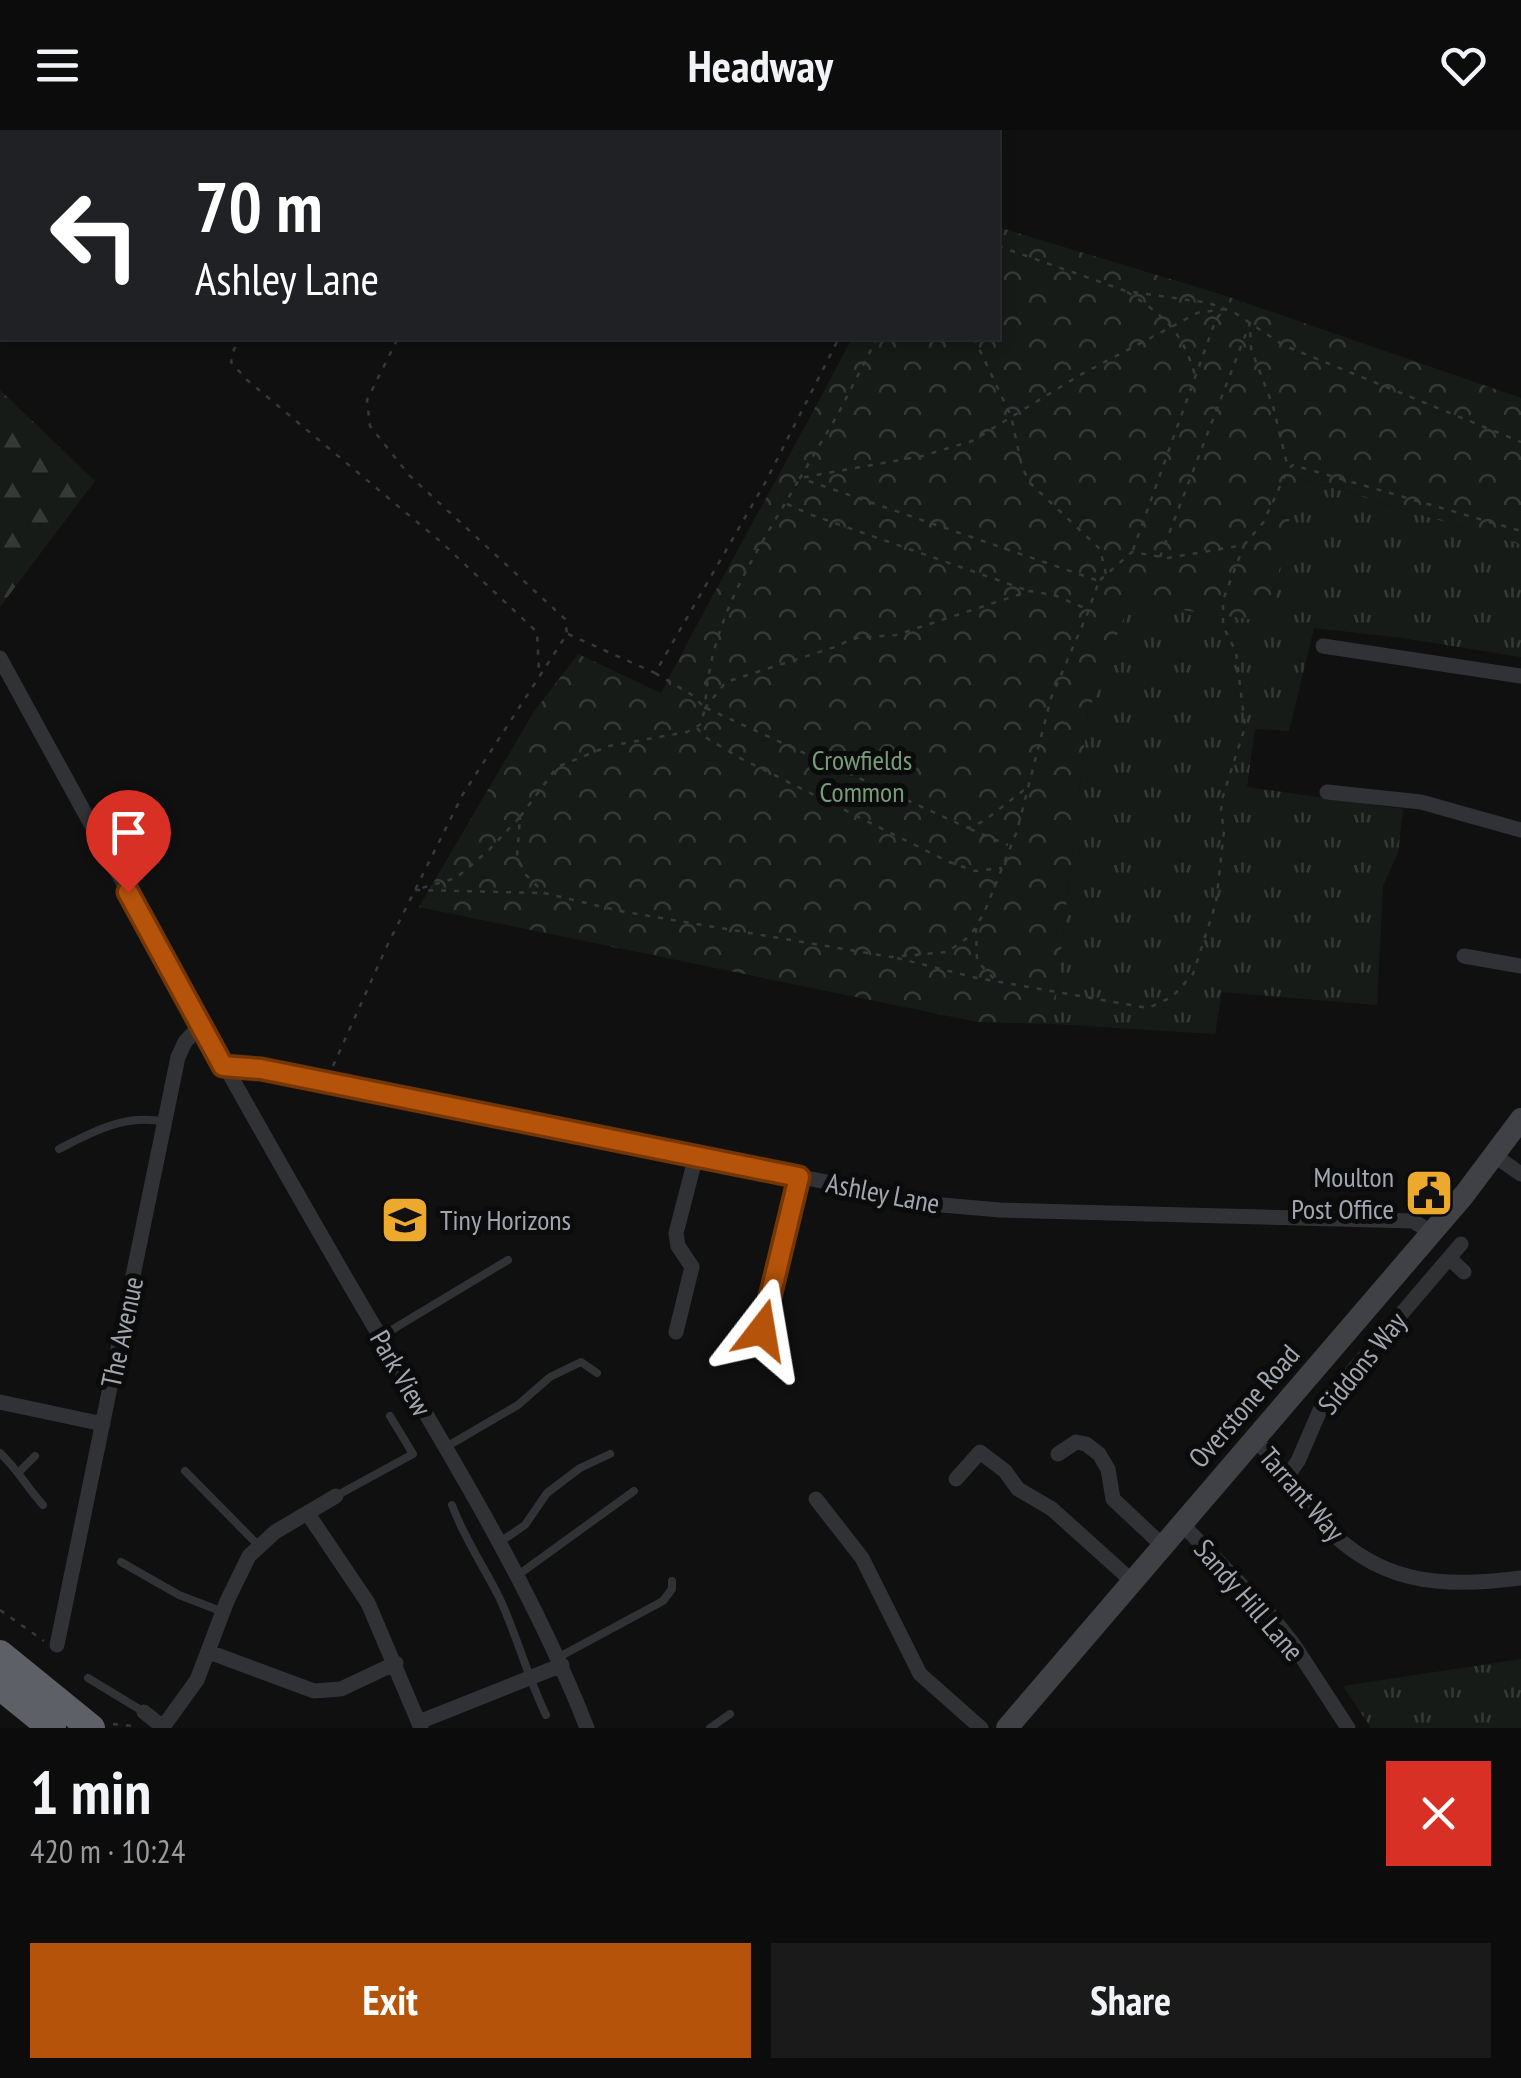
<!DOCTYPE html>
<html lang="en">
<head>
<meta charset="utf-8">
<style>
	body { margin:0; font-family:"PT Sans Narrow",sans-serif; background:#1a1a1b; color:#f1f3f6; height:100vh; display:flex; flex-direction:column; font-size:38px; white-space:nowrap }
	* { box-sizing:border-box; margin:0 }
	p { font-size:32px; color:#9a9b9d }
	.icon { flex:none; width:55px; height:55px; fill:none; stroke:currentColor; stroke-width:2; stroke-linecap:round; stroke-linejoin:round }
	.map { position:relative; height:1598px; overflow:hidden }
	.sheet { display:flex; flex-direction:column; background:#0c0c0d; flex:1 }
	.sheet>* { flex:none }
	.hud { position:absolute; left:0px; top:0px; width:1000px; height:210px; box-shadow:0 5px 15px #0003,0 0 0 2px #2c2c2e; background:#202124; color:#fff; overflow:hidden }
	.pin { position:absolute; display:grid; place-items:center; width:85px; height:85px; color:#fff; margin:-102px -42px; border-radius:50% 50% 50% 0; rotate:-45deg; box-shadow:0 0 10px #0007 }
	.pin .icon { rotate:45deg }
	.me { position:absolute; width:110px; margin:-55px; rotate:14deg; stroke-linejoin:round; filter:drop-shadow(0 0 8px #0008) }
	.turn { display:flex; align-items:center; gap:35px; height:210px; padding:0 30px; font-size:45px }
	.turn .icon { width:130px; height:130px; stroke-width:2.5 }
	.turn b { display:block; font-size:70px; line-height:85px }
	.round { display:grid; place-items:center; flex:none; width:105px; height:105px; border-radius:0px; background:#1a1a1b }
	.headline { display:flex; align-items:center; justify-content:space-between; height:170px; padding:0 30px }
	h1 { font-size:60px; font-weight:700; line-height:75px }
	.primary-button { display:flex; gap:20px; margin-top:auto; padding:20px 30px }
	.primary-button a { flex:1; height:115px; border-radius:0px; background:#b45309; color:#fff; font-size:40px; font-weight:700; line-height:115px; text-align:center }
	.primary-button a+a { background:#1a1a1b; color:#f1f3f6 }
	header { display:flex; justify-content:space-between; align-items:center; height:130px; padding:0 30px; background:#0c0c0d; font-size:45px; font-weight:700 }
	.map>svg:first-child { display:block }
	.grass { fill:url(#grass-tufts) }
	.forest { fill:url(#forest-firs) }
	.park { fill:url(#park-crowns) }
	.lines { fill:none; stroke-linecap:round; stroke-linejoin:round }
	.path { stroke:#37383d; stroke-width:2.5; stroke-dasharray:5 8; stroke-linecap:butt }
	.lane { stroke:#313236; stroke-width:8 }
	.street { stroke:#313236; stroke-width:15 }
	.secondary { stroke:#3f4146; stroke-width:22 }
	.highway { stroke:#5d6067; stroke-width:28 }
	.route-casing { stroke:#753606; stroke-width:25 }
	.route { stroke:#b45309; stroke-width:18 }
	.labels { text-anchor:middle; stroke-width:10; stroke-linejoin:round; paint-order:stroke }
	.park-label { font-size:28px; fill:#789c7a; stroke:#0b0b0c }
	.poi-label { font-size:28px; fill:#a1a6b1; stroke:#0b0b0c; text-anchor:end }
	.street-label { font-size:28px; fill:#a1a6b1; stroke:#0b0b0c }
</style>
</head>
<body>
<header><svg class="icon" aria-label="menu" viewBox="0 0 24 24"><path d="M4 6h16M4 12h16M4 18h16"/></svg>Headway<svg class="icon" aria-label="heart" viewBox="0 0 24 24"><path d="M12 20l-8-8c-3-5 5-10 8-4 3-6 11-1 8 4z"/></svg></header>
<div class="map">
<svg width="1521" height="1598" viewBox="0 0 1521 1598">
	<defs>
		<pattern id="grass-tufts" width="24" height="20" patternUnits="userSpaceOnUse" patternTransform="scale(2.5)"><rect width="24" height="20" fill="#161b17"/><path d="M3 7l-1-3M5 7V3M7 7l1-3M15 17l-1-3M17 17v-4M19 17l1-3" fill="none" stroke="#353936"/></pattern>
		<pattern id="forest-firs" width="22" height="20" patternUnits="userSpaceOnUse" patternTransform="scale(2.5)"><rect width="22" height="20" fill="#161b17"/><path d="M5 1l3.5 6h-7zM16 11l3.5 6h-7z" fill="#353936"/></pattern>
		<pattern id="park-crowns" width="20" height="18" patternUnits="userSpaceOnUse" patternTransform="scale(2.5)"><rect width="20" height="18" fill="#161b17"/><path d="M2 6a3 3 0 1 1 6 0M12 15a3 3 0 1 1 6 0" fill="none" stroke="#353936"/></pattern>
	</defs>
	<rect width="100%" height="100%" fill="#101011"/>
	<!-- grass -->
	<path class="grass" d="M1296,347L1521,415V527L1402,508L1314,498L1289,601L1255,599L1247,657L1403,679L1398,723L1383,756L1377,875L1222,862L1215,904L1053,894L1088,583L1129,473Z
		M1521,1529V1598H1371L1343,1556Z"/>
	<!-- forest -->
	<path class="forest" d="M0,260L95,351L0,477Z"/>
	<!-- park -->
	<path class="park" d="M998,97L1223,165L1521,268V415L1297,347L1271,492L1129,473L1088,583L1053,894L977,892L419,777L533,583L578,524L661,563C723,444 790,327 852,208H998Z"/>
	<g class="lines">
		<!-- path -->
		<path class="path" d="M321,0L324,2
			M768,0V2
			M480,2L483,0
			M998,116L1126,161L1209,173L1235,183L1283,215L1521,312
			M1127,162C1165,186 1182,201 1195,245
			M245,208L234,219L231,232L247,250L441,412L537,502L539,542
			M877,208L838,284L800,348L1099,451L1089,479
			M974,208L1011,286L1022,337L1030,353L1100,419L1106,444
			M787,374L809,384L1029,461
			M1133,420L1216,189L1224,180
			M1160,427L1250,193L1251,219L1273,276L1288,338
			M1100,450L1132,422L1168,428L1244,415L1263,393L1288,339L1293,335L1521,401
			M568,504L655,543L765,353L839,208
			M655,543L692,565L705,578L701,594L687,602L609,616L557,637L520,687L517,727L526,745L544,763L620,781L891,827L947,822L970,806L984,783L1017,701L1051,568L1089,480L1054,465L1030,461L896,505L854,508L835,517L726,552L705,578C710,487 756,424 800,348L922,326L972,311L1080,245L1173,196L1197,183L1225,179
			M706,578L968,698L984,691L1029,656
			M697,598L705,607L740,628L949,732L975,741L1002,738
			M519,688L489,720L456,748L415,760L542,763
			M970,699L1008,715
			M976,798L977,831L996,851
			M897,828L977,848L1148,878L1172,867L1193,844L1216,773L1224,701L1221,680L1223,666L1245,597L1236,522L1223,496V470L1244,415
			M333,936L387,816L463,664L567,504L565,489L409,345L370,296L367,270L398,208
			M0,1480L44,1511
			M113,1594L134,1596"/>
		<!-- lane -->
		<path class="lane" d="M59,1019C92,1002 126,983 165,992
			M762,1201L799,1047
			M380,1207L508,1130
			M446,1317L518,1275L550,1247L581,1232L597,1243
			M0,1323C17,1339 27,1357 43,1375
			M20,1341L35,1326
			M185,1341L259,1416
			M336,1366L413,1324L390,1286
			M452,1375C464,1408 483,1435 499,1467C517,1505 527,1546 546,1585
			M500,1412L525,1395L547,1363L580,1338L610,1324
			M121,1432L179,1465L223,1482
			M518,1445L634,1361
			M559,1527L663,1471L672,1459V1451
			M88,1548L144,1582
			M710,1598L730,1584"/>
		<!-- street -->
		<path class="street" d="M1323,516L1521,546
			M0,528C112,733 223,936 340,1138C427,1289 523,1435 587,1598
			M1327,662L1421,672L1521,700
			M1464,826L1521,836
			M223,936L261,939L942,1075L1000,1080L1413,1091L1431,1102
			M1495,1026L1521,1044
			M1449,1128L1464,1142
			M676,1202L692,1137L678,1116L676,1103L696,1026
			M0,1272L103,1294
			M1254,1309C1280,1332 1295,1361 1317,1387C1374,1454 1440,1459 1521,1448
			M1058,1324L1076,1312L1086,1314L1099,1324L1108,1339L1113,1369L1163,1416
			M1288,1345L1298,1331L1321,1278L1461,1114
			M956,1349L980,1322L1005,1341L1018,1359L1052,1379L1132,1451
			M816,1369L862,1428L920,1544L981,1598
			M308,1384L368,1473L421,1598
			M1182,1394L1270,1485L1294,1515L1348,1598
			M57,1515L178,927L185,912L201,895
			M209,1522L314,1561L341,1559L396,1533
			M144,1582L164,1598
			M419,1592L562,1535
			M163,1597L197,1550L227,1471L249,1426L275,1402L336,1366"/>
		<!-- secondary -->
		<path class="secondary" d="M1007,1598L1464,1065L1521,989"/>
		<!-- highway -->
		<path class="highway" d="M0,1524L91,1598
			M0,1556L52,1598"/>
	</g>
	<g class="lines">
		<!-- route casing -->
		<g class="route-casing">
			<path id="route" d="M128,762L223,936L261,939L799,1047L762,1200"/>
		</g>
		<!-- route -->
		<use href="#route" class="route"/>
	</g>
	<!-- icons -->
	<defs>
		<g id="civic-square" transform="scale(2.5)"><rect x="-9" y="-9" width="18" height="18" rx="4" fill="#eca92c" stroke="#0b0b0c"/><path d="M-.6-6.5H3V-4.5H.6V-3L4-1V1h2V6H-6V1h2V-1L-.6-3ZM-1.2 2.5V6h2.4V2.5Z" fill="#111"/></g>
		<g id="school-square" transform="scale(2.5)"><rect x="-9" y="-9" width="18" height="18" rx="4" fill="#eca92c" stroke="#0b0b0c"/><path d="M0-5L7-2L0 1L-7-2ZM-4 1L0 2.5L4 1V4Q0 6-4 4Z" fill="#111"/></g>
	</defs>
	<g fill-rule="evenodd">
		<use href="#civic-square" x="1429" y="1063"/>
		<use href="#school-square" x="405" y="1090"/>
	</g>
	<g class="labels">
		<!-- park labels -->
		<g class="park-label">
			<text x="862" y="640">Crowfields<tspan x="862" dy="32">Common</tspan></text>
		</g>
		<!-- poi labels -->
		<g class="poi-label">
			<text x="1394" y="1057">Moulton<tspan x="1394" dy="32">Post Office</tspan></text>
			<text x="440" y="1100" text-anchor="start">Tiny Horizons</text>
		</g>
		<!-- street labels -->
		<g class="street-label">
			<text transform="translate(883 1063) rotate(11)" y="10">Ashley Lane</text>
			<text transform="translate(122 1202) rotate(-78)" y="10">The Avenue</text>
			<text transform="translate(1362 1233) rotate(-51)" y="10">Siddons Way</text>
			<text transform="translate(401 1243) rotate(60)" y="10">Park View</text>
			<text transform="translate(1244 1276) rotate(-49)" y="10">Overstone Road</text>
			<text transform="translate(1302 1364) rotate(49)" y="10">Tarrant Way</text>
			<text transform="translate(1249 1470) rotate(49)" y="10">Sandy Hill Lane</text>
		</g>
	</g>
</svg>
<div class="pin" style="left:128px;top:762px;background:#d93025"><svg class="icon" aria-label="arrive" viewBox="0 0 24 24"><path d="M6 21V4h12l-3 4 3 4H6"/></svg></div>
<svg class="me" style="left:762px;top:1200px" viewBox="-20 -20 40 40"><path d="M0-17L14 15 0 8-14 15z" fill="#b45309" stroke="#fff" stroke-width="4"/></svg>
<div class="hud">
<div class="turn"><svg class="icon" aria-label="left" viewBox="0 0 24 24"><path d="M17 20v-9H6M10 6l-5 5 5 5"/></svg><div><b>70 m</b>Ashley Lane</div></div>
</div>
</div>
<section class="sheet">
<div class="headline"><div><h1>1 min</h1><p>420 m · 10:24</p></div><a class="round" style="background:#d93025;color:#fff"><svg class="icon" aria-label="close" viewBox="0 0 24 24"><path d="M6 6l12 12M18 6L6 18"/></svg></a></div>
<div class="primary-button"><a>Exit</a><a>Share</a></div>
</section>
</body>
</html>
